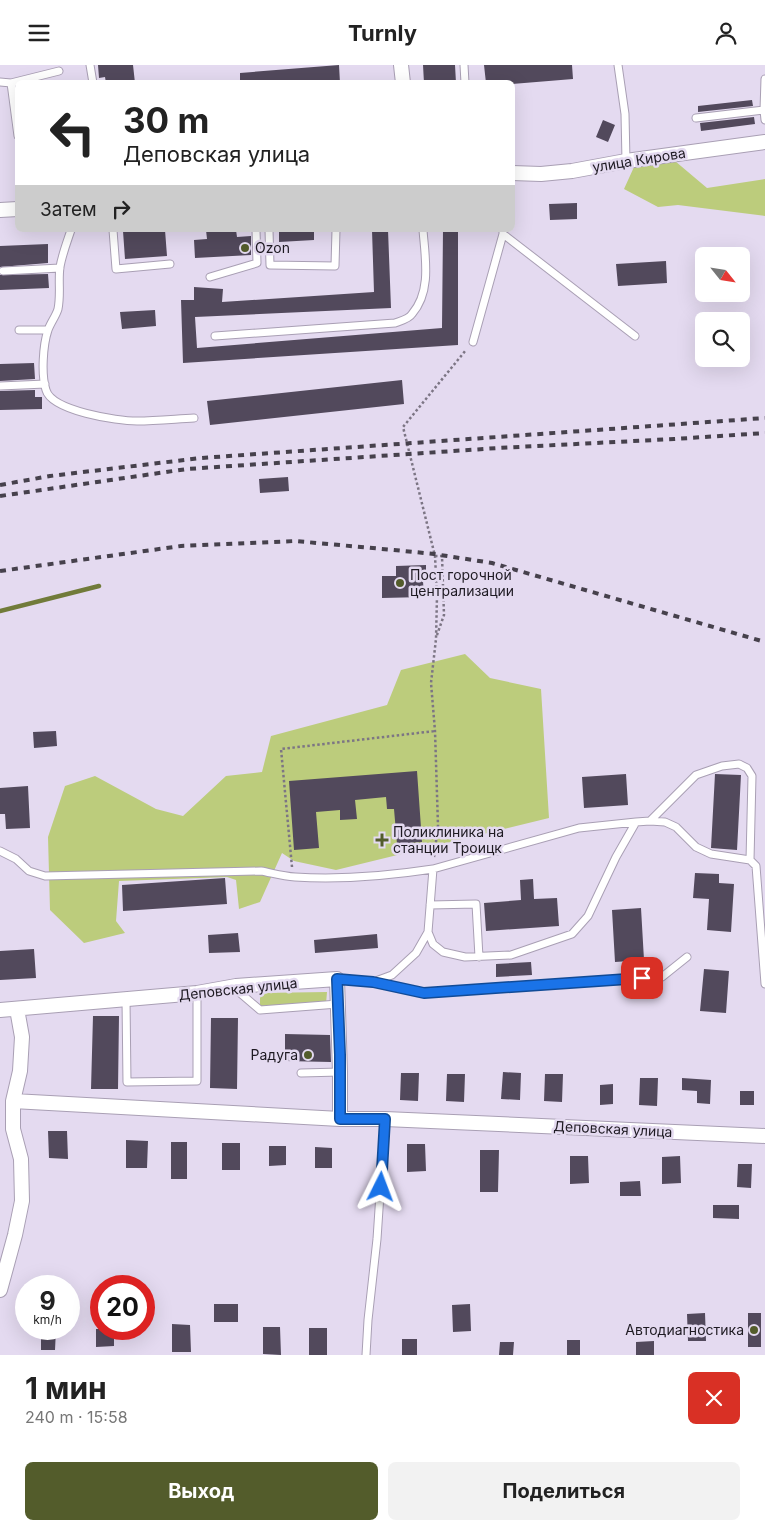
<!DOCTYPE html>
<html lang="ru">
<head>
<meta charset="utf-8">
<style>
	body { margin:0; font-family:Inter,sans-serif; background:#f2f2f2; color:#222; height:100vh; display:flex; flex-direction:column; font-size:19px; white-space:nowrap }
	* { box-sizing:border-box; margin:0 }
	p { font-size:16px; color:#767676 }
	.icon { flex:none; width:28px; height:28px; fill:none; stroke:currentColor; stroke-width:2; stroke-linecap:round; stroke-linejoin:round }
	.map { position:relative; height:1290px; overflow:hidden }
	.sheet { display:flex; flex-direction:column; background:#fff; flex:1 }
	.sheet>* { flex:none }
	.hud { position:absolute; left:15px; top:15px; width:500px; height:152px; border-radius:8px; box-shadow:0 5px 20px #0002; background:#fff; color:#222; overflow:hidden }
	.needle { width:32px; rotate:120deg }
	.buttons { position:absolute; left:695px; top:182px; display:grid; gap:10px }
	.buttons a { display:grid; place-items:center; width:55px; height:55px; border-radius:8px; background:#fff; box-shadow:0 5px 20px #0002; font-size:25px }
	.speed { position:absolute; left:15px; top:1210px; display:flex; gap:10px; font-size:25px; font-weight:700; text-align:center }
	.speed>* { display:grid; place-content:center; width:65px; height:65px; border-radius:50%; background:#fff; box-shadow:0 5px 20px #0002; line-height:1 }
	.speed small { font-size:12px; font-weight:400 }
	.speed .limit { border:8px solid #d22; background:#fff; color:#111 }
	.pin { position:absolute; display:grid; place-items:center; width:42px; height:42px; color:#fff; margin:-21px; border-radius:10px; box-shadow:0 2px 8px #0006 }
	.me { position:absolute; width:55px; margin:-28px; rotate:3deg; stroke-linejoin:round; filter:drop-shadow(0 0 4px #0008) }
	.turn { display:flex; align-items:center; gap:18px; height:105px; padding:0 25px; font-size:22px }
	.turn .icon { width:65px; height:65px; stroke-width:2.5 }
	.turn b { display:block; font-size:35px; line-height:42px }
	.then { display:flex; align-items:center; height:48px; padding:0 25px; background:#0003; gap:10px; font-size:19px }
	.round { display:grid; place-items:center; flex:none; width:52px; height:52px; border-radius:8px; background:#f2f2f2 }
	.headline { display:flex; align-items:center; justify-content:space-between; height:85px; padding:0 25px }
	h1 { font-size:30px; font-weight:700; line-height:38px }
	.cta { display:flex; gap:10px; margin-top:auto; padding:10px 25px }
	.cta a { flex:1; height:58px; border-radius:8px; background:#535c2b; color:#fff; font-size:20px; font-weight:700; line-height:58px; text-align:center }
	.cta a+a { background:#f2f2f2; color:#222 }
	header { display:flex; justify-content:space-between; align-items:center; height:65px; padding:0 25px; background:#fff; font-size:22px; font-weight:700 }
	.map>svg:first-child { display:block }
	.green { fill:#bccc7c }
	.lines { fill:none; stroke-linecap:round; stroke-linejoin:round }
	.stream { stroke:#717b3a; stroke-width:4.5 }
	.building { fill:#52495c }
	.service-casing { stroke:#a99fb4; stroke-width:9 }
	.minor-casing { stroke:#a99fb4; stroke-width:16 }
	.path { stroke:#7c7584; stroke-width:2.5; stroke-dasharray:2.5 2.5; stroke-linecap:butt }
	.service { stroke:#fff; stroke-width:7 }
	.minor { stroke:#fff; stroke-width:14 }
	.rail { stroke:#46414c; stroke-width:4; stroke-dasharray:6 6; stroke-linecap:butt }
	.route-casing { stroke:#114b97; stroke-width:12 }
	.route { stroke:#1a73e8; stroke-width:9 }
	.poi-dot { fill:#535c2b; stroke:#e4daf0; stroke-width:2 }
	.labels { text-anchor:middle; stroke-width:5; stroke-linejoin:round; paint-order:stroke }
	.street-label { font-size:14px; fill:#1e1a22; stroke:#e4daf0 }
	.poi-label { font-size:14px; fill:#1e1a22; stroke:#e4daf0; text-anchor:start }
</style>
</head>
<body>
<header><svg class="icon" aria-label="menu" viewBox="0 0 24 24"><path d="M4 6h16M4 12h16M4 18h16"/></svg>Turnly<svg class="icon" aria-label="person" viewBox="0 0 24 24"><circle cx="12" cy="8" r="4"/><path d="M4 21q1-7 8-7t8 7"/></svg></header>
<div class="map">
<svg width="765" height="1290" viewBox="0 0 765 1290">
	<rect width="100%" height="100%" fill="#e4daf0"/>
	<!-- green -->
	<path class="green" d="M675,96L707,123L765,114V151L678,140L658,142L624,124L634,102Z
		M465,589L490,613L541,624L549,753L336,805L294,796L282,788L260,837L239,844L236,815L227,812L119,816L116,856L125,868L84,878L50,845L48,772L65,721L95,711L156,744L183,751L226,711L262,707L271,671L387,640L401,605Z
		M327,927L326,939L260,941V928Z"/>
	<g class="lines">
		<!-- stream -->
		<path class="stream" d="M0,546L99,521"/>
	</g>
	<!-- building -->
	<path class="building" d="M98,0H133L135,18H106L105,12L99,13Z
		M339,0L340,18H240V8Z
		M423,0H455L456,18H424Z
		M484,0H572L573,14L512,19V18H486Z
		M752,35L753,41L698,47V41Z
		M754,52L755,59L701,66L700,58Z
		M603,55L615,60L608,77L596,72Z
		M577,138V154L550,155L549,139Z
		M144,165H165L167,191L125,194L123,166Z
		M206,165H236L237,172L251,171V190L195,193L194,175L207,174Z
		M279,165H314V175L279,177Z
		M372,165H388L391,243L195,252L197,283L442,263L443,165H458V280L183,298L181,235H194V222L223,224L222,237L374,227Z
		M48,179V198L0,202V181Z
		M666,196L667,218L618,221L616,199Z
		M48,209L49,223L0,225V210Z
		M155,245L156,261L122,264L120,247Z
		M34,298L35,314L0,316V299Z
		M402,315L404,339L210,360L207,336Z
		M35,325V332H42V344L0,345V326Z
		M288,412L289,426L260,428L259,414Z
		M426,500V516H423L424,532L382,533V511H396V501Z
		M56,666L57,681L34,683L33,667Z
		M417,706L422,777L397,779L394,744H387L386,732L355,735L357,754L340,755V745L316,747L319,783L294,785L289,716Z
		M626,709L628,740L584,743L582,712Z
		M715,709L741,710L737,785L711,783Z
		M28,721L30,763L6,764L5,749H0V723Z
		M695,808L719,809V818L734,819L731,867L707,865L709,834L693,833Z
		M225,813L227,839L123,846L122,820Z
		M533,814L534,834L557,833L559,861L486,866L484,838L521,835L520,815Z
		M641,843L644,895L615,897L612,845Z
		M238,868L240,887L209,888L208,870Z
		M377,869L378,883L315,888L314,875Z
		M34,884L36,913L0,915V886Z
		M531,897L532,910L496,912V899Z
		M704,904L729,906L726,948L700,946Z
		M93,951H119L118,1024H91Z
		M211,953H238L237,1024L210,1023Z
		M285,969L330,970L331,997L285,996Z
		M503,1007L521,1008L520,1035L501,1034Z
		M401,1008H419L418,1036L400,1035Z
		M447,1009H465L464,1037L446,1036Z
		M545,1009H563L562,1037L544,1036Z
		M640,1013H658L657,1041L639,1040Z
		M682,1013L711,1015L710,1039L697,1038V1026L682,1025Z
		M613,1019V1039L600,1040V1020Z
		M740,1026H754V1040H740Z
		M48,1066H67L68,1094L49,1093Z
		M126,1075L148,1076L147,1103H126Z
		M171,1077H187V1114H171Z
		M222,1078H240V1105H222Z
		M407,1079H425L426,1106L407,1107Z
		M269,1081H286V1100L269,1101Z
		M315,1082L332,1083V1103H315Z
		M480,1085H499L498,1127H480Z
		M570,1091H588L589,1118L570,1119Z
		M680,1091L681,1118L662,1119V1092Z
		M738,1099H752L751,1123L737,1122Z
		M640,1116L641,1131H620V1117Z
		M713,1140H739V1154L713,1153Z
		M214,1239H238V1257H214Z
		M470,1239L471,1266L453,1267L452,1240Z
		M705,1248L706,1276H688L687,1249Z
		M748,1248H761V1282H748Z
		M172,1259L190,1260L191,1287H172Z
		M263,1262H280L281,1290L263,1289Z
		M309,1263H327V1290H309Z
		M41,1264H56L55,1285H41Z
		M96,1264H114V1281L96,1282Z
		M402,1274H417V1290H402Z
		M567,1275H580V1290H567Z
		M654,1276V1290H636V1277Z
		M500,1277H514L513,1290H499Z"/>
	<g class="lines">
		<!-- service casing -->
		<g class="service-casing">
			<path id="service" d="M90,0L93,18
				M464,0L465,18
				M618,0L625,49L626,96
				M765,14L764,45L765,55
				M0,17L11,18L18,71
				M11,18L59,6
				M696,53L764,45
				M71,165C67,177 62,190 60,202C58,216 61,229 58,244C56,251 51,257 48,265C43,280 41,310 46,325C52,346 117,356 137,356C156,356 175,354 194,353
				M113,165L116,204L170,199
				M269,165L270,200L335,201L336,165
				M503,165V169L635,271
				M3,206L60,203
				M210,212L257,198L256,165
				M19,265H48
				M215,271L395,258C400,256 409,254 412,249C432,226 425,192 423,165
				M473,277L503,169
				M0,321L45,319
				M650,756L665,757L676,762L696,782L711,789L750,795
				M0,786L16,794L29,806L45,811L261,806C272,808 283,811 295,812C341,815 387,811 433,804L428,867
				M433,804L579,763L636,757
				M430,840L476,839L479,892
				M337,914L373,917L392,910L416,888L428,867L433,879L443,887L465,892L511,890L572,869L588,851L616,792L636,757L650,756L696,710L722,701L739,699L747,703L752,711L750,795L756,801L765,919
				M374,917L424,928L662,912L687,892
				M236,921L239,927L260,945L338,939
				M126,935L127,1017L197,1016V928
				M301,1008L340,1007
				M366,1290L368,1255L377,1174L385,1054"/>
		</g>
		<!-- minor casing -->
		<g class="minor-casing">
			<path id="minor" d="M401,0L403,18
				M512,108L541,109L572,106L626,96L765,77
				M0,145L18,144
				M0,945L197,928L236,921L337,914L340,1007V1054
				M13,1036L340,1054H385L765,1071
				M0,1225L15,1170L22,1136L21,1094L13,1064V1036L20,1006L22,972L17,944"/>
		</g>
		<!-- path -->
		<path class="path" d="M435,491H442L444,550L437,570
			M434,792L438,761L435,666L431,618L436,574L437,531L435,491L403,362L466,285
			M292,802L281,684L435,666"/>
		<!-- service -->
		<use href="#service" class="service"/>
		<!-- minor -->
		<use href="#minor" class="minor"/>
		<!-- rail -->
		<path class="rail" d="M0,420L50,411L201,393L765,353
			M0,431L187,404L498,383L674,374L765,368
			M0,506L181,481L295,476L394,485L434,489L492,498L765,577"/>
	</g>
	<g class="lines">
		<!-- route casing -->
		<g class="route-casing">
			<path id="route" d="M381,1122L385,1054H340V990L337,914L373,917L424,928L642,913"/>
		</g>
		<!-- route -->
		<use href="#route" class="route"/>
	</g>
	<!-- markers -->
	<g class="poi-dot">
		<circle cx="245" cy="183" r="5"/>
		<circle cx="400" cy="518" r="5"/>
		<path d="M379.5 767.5h5v5h5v5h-5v5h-5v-5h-5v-5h5z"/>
		<circle cx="308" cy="990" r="5"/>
		<circle cx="754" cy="1265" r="5"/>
	</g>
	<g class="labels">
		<!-- street labels -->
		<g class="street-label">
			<text transform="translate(639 95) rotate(-9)" y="5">улица Кирова</text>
			<text transform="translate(238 924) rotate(-6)" y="5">Деповская улица</text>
			<text transform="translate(613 1064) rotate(3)" y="5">Деповская улица</text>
		</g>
		<!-- poi labels -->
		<g class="poi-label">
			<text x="255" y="188">Ozon</text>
			<text x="410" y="515">Пост горочной<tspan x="410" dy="16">централизации</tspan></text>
			<text x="393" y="772">Поликлиника на<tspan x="393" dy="16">станции Троицк</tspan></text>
			<text x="298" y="995" text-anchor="end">Радуга</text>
			<text x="744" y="1270" text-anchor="end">Автодиагностика</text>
		</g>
	</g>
</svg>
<div class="buttons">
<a><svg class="needle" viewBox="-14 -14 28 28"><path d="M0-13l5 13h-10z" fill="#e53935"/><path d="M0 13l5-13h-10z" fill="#767676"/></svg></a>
<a><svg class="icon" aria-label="search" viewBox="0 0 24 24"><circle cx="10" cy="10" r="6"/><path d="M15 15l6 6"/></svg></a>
</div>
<div class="speed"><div>9<small>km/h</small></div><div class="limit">20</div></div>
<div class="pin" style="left:642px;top:913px;background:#d93025"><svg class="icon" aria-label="arrive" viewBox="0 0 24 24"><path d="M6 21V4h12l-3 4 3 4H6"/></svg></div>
<svg class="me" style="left:381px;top:1122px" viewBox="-20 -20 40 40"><path d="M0-17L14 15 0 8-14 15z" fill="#1a73e8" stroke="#fff" stroke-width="4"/></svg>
<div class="hud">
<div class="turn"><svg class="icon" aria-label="left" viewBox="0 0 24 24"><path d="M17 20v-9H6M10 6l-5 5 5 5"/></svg><div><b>30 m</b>Деповская улица</div></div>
<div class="then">Затем<svg class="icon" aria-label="right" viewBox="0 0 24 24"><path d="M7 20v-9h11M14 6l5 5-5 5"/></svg></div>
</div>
</div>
<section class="sheet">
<div class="headline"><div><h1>1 мин</h1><p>240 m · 15:58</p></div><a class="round" style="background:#d93025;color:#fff"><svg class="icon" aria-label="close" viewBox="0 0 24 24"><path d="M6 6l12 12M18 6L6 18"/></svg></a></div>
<div class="cta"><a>Выход</a><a>Поделиться</a></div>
</section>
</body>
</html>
